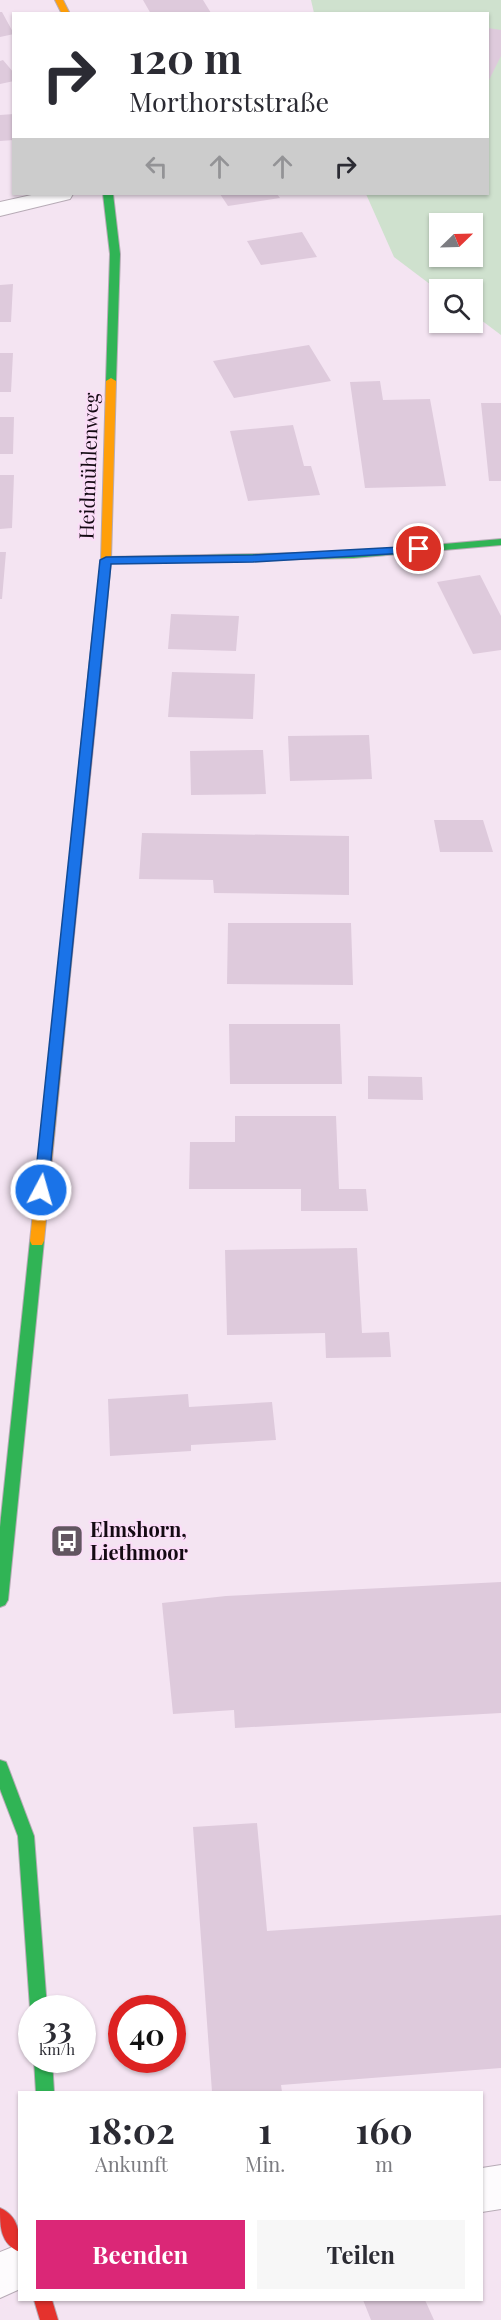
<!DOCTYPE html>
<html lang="de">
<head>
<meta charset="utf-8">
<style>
	body { margin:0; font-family:"Playfair Display",serif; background:#f7f7f7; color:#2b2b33; height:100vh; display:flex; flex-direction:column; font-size:22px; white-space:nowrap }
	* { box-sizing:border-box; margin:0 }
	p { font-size:20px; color:#7c7c81 }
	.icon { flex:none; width:33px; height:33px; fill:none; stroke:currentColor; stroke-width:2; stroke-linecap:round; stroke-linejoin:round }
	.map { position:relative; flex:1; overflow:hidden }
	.details { position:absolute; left:18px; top:2091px; width:465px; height:210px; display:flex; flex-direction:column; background:#fff; border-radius:0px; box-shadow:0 2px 4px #0004 }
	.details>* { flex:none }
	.hud { position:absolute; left:12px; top:12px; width:477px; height:183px; border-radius:0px; box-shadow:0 2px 4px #0004; background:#fff; color:#2b2b33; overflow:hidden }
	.needle { width:39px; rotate:67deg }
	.tools { position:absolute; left:429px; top:213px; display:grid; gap:12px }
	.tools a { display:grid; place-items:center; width:54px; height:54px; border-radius:0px; background:#fff; box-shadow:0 2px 4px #0004; font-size:30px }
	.speed { position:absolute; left:18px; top:1995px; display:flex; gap:12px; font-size:30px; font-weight:700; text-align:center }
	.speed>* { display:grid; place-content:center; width:78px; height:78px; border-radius:50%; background:#fff; box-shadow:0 2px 4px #0004; line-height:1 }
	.speed small { font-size:15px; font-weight:400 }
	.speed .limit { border:9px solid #d22; background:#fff; color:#111 }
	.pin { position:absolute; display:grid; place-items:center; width:51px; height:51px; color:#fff; margin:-26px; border:3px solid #fff; border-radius:50%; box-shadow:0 2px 6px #0007 }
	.me { position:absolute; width:66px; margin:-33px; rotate:6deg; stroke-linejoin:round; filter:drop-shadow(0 0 4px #0008) }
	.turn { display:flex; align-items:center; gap:21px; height:126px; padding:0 18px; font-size:27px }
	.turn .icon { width:78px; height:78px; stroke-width:2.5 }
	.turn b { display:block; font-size:42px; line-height:51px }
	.lanes { display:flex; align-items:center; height:57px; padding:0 18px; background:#0003; justify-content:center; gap:30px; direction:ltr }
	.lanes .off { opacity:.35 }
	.eta { display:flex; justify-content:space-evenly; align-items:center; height:102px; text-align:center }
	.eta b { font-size:36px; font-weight:700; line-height:42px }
	.action { display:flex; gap:12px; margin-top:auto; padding:12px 18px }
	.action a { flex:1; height:69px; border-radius:0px; background:#db2777; color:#fff; font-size:24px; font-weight:700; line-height:69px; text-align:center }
	.action a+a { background:#f7f7f7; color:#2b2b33 }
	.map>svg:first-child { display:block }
	.green { fill:#cfe1ce; fill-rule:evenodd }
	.building { fill:#decadc }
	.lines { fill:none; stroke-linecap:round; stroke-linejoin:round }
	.street-casing { stroke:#b7abb6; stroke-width:2 }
	.fast-casing { stroke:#b7abb6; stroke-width:2 }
	.slow-casing { stroke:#b7abb6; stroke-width:2 }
	.jam-casing { stroke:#b7abb6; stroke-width:2 }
	.street { fill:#fdfbfd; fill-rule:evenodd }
	.fast { fill:#30b455; fill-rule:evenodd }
	.slow { fill:#ff9f0a; fill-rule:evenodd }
	.jam { fill:#e5322d; fill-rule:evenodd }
	.route { fill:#1a73e8; stroke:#114b97; stroke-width:1.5 }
	.labels { text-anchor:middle; stroke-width:4.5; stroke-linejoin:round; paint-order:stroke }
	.street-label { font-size:20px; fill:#140a13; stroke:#fbddf8 }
	.poi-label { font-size:20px; font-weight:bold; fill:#140a13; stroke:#fbddf8; text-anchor:start }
</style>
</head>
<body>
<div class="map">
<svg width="501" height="2320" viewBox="0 0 501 2320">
	<rect width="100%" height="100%" fill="#f4e4f2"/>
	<!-- green -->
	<path class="green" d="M311,0H501V335L473,314L472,290L439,291L394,257L366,194H488V14L314,13ZM440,224H472V256H440Z"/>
	<!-- building -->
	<path class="building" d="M143,0H203L211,13L151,14Z
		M0,12H2L14,34L0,37Z
		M488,28L501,30V56L488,82Z
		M3,60L14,73V81L0,84V61Z
		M14,114V140L0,141V115Z
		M220,194H277L280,198L228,206Z
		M302,232L317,257L261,265L247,241Z
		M13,284L11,322H0V285Z
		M309,345L331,381L234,398L213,361Z
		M0,353H13L11,392H0Z
		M380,381L383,400L430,399L446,486L365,488L350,382Z
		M481,403H501V481H489Z
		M0,417H14L13,454H0Z
		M293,425L304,466H311L320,495L248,501L230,431Z
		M0,475H14L12,528L0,529Z
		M0,552H6L2,599H0Z
		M480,575L501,616V650L473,654L437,582Z
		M171,614L239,616L236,651L168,649Z
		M172,672L255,674L253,719L168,717Z
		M369,735L372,779L290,781L288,736Z
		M263,750L266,794L191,795L190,751Z
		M434,820H483L493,852H440Z
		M142,833L349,836V895L214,893L213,880L139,879Z
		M228,923H351L353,985L227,984Z
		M229,1024H340L342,1084H230Z
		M368,1076L422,1077L423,1100L368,1099Z
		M235,1116H336L339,1189H366L368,1211H301V1189H189L190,1142H235Z
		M357,1248L362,1333L389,1332L391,1357L326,1358L325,1333L227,1335L225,1250Z
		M188,1394L189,1407L272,1402L276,1440L191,1445V1451L110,1456L108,1399Z
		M501,1582V1713L235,1728L234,1710L173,1714L162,1603L226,1596Z
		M257,1823L267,1931L501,1915V2068L281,2085L282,2092H212L193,1827Z
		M363,2300H425L434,2320H371Z"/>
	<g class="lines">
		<!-- street casing -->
		<g class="street-casing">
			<path id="street" d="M36,194H73L70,199L0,216V202Z
				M501,2165V2209L482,2212V2168Z
				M20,2244V2289L0,2298V2252Z"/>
		</g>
		<!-- fast casing -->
		<g class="fast-casing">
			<path id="fast" d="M103,194H113L120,254L116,381L111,384L106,381L110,254Z
				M501,539V545L353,558L106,563L101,560L106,557L353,552Z
				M37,1236L42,1237L44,1241L8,1600L5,1605L0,1607V1527L30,1241L32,1237Z
				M0,1760L6,1762L8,1767L34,1836L47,2008H32V2011L30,2008L18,1836L0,1789Z
				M34,2060H52L54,2092H36Z"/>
		</g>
		<!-- slow casing -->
		<g class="slow-casing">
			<path id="slow" d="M55,0H63L70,14H62Z
				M111,378L116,381L111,560L101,668L95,672L89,668L101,560L106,381Z
				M66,951L72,955L44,1241L42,1245H32L30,1241L60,955Z"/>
		</g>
		<!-- jam casing -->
		<g class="jam-casing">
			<path id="jam" d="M95,664L101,668L72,955L66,959L60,955L89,668Z
				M0,2208C19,2216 20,2234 20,2252C0,2244 0,2226 0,2208Z
				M34,2300H52L58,2320H40Z"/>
		</g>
		<!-- street -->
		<use href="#street" class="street"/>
		<!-- fast -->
		<use href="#fast" class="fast"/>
		<!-- slow -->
		<use href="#slow" class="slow"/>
		<!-- jam -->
		<use href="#jam" class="jam"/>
	</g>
	<!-- route -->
	<path class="route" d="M419,546L423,547V552L253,562L111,564L48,1190L41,1195L36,1194L34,1190L100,560L106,557L253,555Z"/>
	<!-- icons -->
	<defs>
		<g id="bus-square" transform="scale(1.725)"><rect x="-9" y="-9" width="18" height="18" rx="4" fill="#625661" stroke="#fbddf8"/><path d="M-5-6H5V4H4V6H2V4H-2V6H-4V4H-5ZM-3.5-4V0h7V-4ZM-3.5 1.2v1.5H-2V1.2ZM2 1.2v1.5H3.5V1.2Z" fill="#fff"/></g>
	</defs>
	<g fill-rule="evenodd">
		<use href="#bus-square" x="67" y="1541"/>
	</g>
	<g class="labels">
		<!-- street labels -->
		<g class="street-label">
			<text transform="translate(89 466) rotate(-88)" y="7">Heidmühlenweg</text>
		</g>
		<!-- poi labels -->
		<g class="poi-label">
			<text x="90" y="1537">Elmshorn,<tspan x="90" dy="23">Liethmoor</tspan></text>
		</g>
	</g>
</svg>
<div class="tools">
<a><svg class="needle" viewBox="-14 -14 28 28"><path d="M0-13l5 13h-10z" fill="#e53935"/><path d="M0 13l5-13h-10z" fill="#7c7c81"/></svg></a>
<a><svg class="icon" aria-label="search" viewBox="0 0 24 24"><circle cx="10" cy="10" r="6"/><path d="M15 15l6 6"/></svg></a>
</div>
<div class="speed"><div>33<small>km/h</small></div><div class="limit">40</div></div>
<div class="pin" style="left:419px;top:549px;background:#d93025"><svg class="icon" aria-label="arrive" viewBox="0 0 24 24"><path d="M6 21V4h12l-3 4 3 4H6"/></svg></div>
<svg class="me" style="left:41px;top:1190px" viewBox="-20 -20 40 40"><circle r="17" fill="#1a73e8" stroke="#fff" stroke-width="3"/><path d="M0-11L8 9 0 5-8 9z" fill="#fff"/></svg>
<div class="hud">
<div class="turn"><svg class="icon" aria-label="right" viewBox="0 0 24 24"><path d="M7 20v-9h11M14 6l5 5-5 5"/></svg><div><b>120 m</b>Morthorststraße</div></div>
<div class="lanes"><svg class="icon off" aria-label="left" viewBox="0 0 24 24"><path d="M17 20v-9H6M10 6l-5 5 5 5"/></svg><svg class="icon off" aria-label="ahead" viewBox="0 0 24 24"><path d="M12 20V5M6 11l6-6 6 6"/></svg><svg class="icon off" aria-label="ahead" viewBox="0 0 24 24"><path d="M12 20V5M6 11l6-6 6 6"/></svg><svg class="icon" aria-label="right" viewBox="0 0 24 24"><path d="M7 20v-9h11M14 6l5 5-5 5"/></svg></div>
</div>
<section class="details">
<div class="eta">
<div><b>18:02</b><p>Ankunft</p></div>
<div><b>1</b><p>Min.</p></div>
<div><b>160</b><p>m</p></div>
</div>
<div class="action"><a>Beenden</a><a>Teilen</a></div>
</section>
</div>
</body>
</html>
